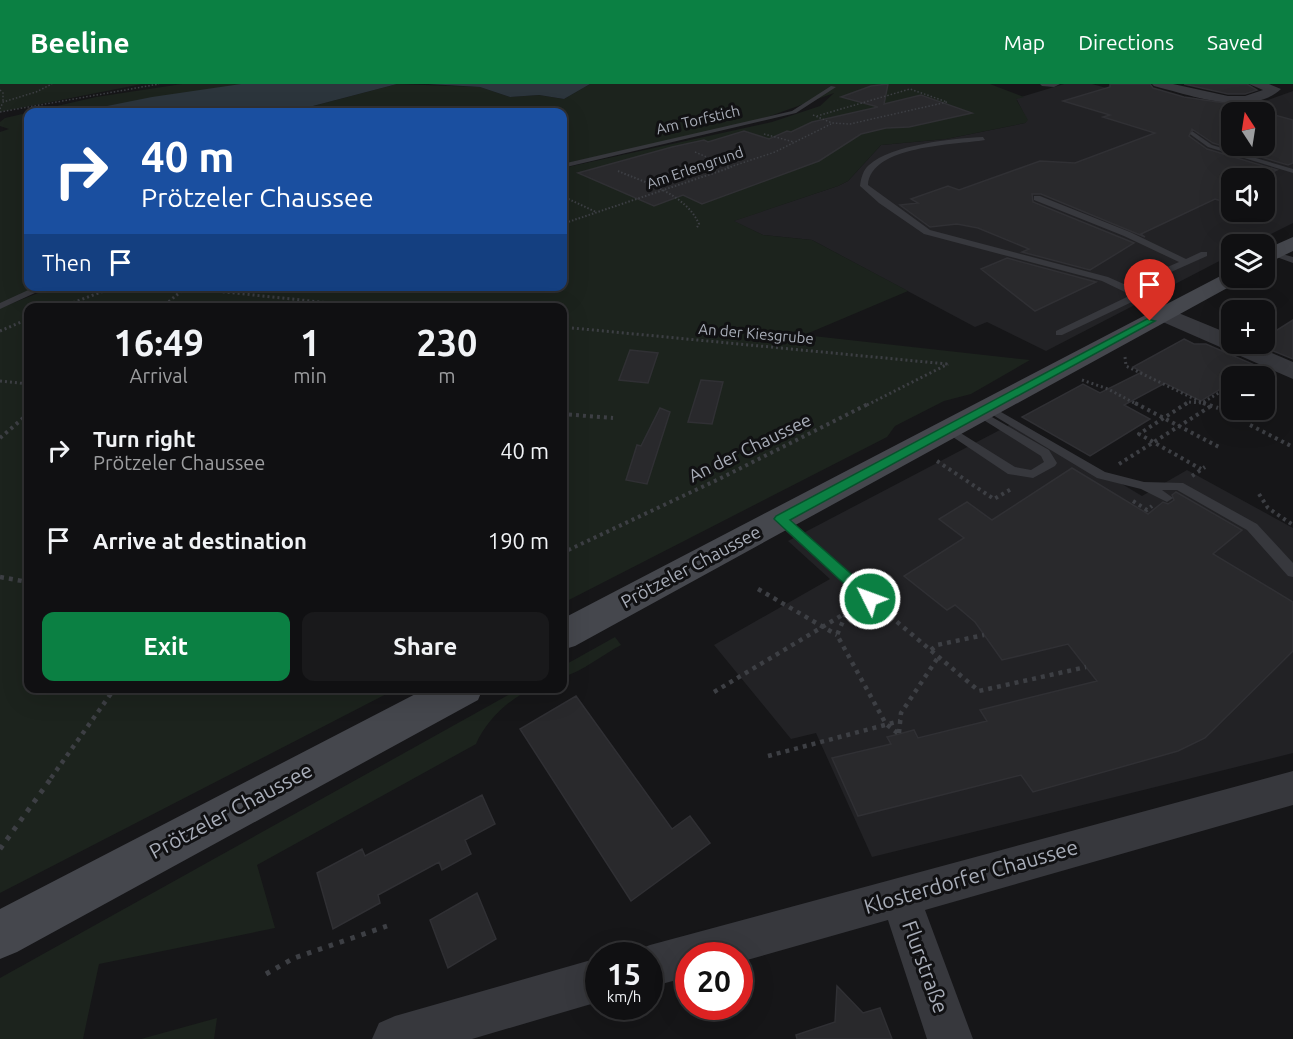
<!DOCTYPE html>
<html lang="en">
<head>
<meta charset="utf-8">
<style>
	body { margin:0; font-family:Ubuntu,sans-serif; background:#19191b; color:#f1f3f6; height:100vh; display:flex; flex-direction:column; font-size:22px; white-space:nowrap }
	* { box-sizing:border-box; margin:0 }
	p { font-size:20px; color:#9c9d9f }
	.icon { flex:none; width:33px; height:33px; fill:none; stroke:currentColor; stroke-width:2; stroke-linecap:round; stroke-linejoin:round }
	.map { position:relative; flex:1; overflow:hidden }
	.panel { position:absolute; left:24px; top:219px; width:543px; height:390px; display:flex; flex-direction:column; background:#101012; border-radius:12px; box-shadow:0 6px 24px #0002,0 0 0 2px #303032 }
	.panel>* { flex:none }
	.top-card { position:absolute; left:24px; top:24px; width:543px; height:183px; border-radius:12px; box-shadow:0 6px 24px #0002,0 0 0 2px #303032; background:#1a4fa0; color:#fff; overflow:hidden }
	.needle { width:39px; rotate:348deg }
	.buttons { position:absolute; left:1221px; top:18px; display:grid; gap:12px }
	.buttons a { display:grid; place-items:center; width:54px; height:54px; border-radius:12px; background:#101012; box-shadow:0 6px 24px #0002,0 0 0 2px #303032; font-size:30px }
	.speed { position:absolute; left:585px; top:858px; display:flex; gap:12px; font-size:30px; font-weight:700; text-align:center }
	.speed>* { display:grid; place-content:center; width:78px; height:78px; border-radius:50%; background:#101012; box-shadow:0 6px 24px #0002,0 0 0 2px #303032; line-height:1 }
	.speed small { font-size:15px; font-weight:400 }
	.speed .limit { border:9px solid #d22; background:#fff; color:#111 }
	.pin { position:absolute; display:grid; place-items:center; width:51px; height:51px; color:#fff; margin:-62px -26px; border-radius:50% 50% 50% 0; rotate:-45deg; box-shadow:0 0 6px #0007 }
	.pin .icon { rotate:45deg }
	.me { position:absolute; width:66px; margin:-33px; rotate:312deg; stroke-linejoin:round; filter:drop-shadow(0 0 4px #0008) }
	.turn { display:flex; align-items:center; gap:21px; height:126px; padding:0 18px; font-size:27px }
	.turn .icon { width:78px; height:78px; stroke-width:2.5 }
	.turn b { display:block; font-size:42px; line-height:51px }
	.then { display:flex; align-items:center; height:57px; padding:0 18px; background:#0003; gap:12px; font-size:22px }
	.eta { display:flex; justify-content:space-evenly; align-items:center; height:102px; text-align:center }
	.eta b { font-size:36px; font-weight:700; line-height:42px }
	.button { display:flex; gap:12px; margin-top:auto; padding:12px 18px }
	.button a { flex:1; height:69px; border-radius:12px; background:#0b8043; color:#fff; font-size:24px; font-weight:700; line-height:69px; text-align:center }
	.button a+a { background:#19191b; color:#f1f3f6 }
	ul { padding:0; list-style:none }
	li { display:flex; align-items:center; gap:18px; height:90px; padding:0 18px }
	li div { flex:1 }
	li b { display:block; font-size:22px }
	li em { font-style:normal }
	header { display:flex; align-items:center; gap:36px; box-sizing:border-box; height:84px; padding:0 30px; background:#0b8043; color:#fff }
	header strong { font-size:28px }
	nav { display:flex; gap:33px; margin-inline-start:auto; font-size:21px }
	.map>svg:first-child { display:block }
	.built { fill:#222225; fill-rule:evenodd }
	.green { fill:#1c231d }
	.water { fill:#2c353c }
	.building { fill:#29292c; stroke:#303034; stroke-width:1.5; fill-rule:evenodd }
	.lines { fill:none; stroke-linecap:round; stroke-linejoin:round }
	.path-far5 { stroke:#3d3f44; stroke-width:1.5; stroke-dasharray:1.5 2; stroke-linecap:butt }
	.path-far4 { stroke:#3d3f44; stroke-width:2; stroke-dasharray:1.5 2; stroke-linecap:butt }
	.path-far3 { stroke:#3d3f44; stroke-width:3; stroke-dasharray:2 3; stroke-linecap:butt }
	.path-far2 { stroke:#3d3f44; stroke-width:4; stroke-dasharray:3 4; stroke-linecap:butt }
	.path-far1 { stroke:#3d3f44; stroke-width:4.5; stroke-dasharray:4 5; stroke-linecap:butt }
	.path { stroke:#3d3f44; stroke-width:5; stroke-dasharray:4.5 7; stroke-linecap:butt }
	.service { fill:#37383d; fill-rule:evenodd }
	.minor { fill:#37383d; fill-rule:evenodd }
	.tertiary { fill:#37383d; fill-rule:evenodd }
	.secondary { fill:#45474d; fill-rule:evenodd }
	.route { fill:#0b8043; stroke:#07532c; stroke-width:1.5 }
	.labels { text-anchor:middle; stroke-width:6; stroke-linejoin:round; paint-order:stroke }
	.far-street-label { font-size:15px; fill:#a8adb8; stroke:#111113 }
	.street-label { font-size:18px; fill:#a8adb8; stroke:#111113 }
	.near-street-label { font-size:21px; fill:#a8adb8; stroke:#111113 }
</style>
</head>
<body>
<header>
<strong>Beeline</strong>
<nav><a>Map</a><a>Directions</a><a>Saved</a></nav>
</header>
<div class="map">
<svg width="1293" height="955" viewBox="0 0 1293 955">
	<rect width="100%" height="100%" fill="#161618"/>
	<!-- built -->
	<path class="built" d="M1064,0H1092L1190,27L1218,16L1246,24L1293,7V139L1251,160H1232L1231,171L1046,267L987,238L975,243L812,156L763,151L733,137L838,102L848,97L881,61L946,55L1025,39L1027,36L1017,16L1014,15ZM1232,28H1264V62H1232ZM1232,94H1264V128H1232Z
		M1017,337L1142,412L1187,386L1293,444V669L872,773L816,649L791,655L714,561L830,495L788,457Z"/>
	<!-- green -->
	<path class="green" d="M0,0H142L0,28Z
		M182,0H262L98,28H28V202L45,203L0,220V48L9,45L0,42V38L5,34L96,13Z
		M397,0L480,3L510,13L539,11L564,15L590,0H990L1024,13L1016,15L1028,36L1025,39L946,55L881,61L848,97L838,102L734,137L763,151L812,156L908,207L804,251L1030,276L971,310L944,317L895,342L887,353L563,519L562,224H28V604L396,605L0,809V224L56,202H562L563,84L772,38L820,22L834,9L754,38L563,80L562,28H290Z
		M615,553L621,561C602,571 583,587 563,593V582Z
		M521,604L532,605C508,615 486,637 476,660L257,781L275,844L99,880L83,955H0V894Z
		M217,934L214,955H141Z"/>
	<!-- water -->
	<path class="water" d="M241,0H397L290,28H77L152,13Z
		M428,0H590L564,15L539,11L510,13L480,3Z"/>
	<!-- building -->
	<path class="building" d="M888,0L884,20L921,11L972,29L909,43L886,44L861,50L819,77L702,120L683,111L654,122L578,89L672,63L704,56L708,58L744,47L769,55L787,47L791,48L812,38L878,23L841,13L871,2Z
		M1110,0H1150L1153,4L1184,13L1238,21L1293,36V79L1288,81L1213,59L1192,45L1189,52L1207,65L1277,86L1260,94H1232V120L1215,115L1141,150L1145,153L1041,110H1032L1033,118L1134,159L1090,186L1022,168L1029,165L978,144L957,140L930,143L900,121L918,119L911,115L948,102L959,106L1040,77L1075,79L1155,49L1103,33L1110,31L1063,17L1110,3ZM1232,28H1264V62H1232Z
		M1184,0H1247L1257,6L1245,10H1228Z
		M1007,174L1096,198L1035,227L981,185Z
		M1293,236V275L1256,260H1264V254Z
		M1184,255L1194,260H1206L1257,282L1239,292H1232V298L1201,317L1165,299L1124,321L1150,335L1090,372L1022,333L1083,300L1100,309L1142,288L1133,283Z
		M630,266L658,269L648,299L619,296Z
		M701,296L723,298L712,340L688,338Z
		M660,324L670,328L647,400L626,396L637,361L641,362Z
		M1072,384L1148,430L1163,418L1168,420L1174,416L1172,411L1176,408L1242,446L1213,470L1293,518V567L1205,654L1178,667L1033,708L1021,691L858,732L832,674L891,660L887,653L899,650L914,646L918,654L987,637L980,626L1097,597L1068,560L1002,576L975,538L955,521L947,526L904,492L964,454L939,435L967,418L992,436Z
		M576,612L672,745L690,732L710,759L631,817L520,645Z
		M482,711L495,740L465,756L471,770L442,786L439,778L378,811L380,819L333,845L317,789L362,765L365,772Z
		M477,809L496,855L448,884L430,836Z
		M837,902L863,929L880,924L892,955H797L796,951L835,938Z"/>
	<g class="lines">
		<!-- path-far5 -->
		<path class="path-far5" d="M0,6L3,9V18
			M0,25L3,18L36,8L52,0
			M0,28L159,0
			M813,31L832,39L850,40L947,18L910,5L817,32
			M764,50L794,58
			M695,68L730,83
			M727,84L775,68L831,40"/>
		<!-- path-far4 -->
		<path class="path-far4" d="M618,87C646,99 686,110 699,140L696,145
			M562,112L596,128
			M562,140L732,83"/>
		<!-- path-far3 -->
		<path class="path-far3" d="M168,202L377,224
			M59,224L117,202
			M161,224L184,205
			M562,243L947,280
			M0,247L28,235
			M1125,273L1126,282L1207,321
			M1082,296L1108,305L1138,321
			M0,297L28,300
			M867,321L948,280
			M1185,321L1189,318L1202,319L1232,301"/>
		<!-- path-far2 -->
		<path class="path-far2" d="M1135,319L1219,363
			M1187,319L1139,350L1201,385
			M1203,319L1218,324
			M562,330L613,334
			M1250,341L1293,363
			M0,354L28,330
			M937,377L994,415L1013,404
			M1119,380L1211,322
			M1192,392L1205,383
			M1259,410L1268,424L1293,441
			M1133,417L1147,426L1152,422
			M562,469L719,395L870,319"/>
		<!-- path-far1 -->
		<path class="path-far1" d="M0,493L28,498
			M758,505L837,551
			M883,526L979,607L1086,583
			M846,530L837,551L886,640L899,650
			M931,566L937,561L984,551
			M714,608L854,524
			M899,649L901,629L939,572
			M768,672L900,637
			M51,694L115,604"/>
		<!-- path -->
		<path class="path" d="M0,765L52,693
			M266,890L294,874L387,842"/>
		<!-- service -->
		<path class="service" d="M831,2L836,3L796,29L562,84V80L792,27Z
			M1192,47L1212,61L1293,85V89L1208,63L1190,50Z
			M983,53L985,56C955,61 871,61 868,101L930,146L1108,193L1126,201L1179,178L1124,152L1034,116V112H1040L1130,148L1186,175L1201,168H1207V172L1133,205L1138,211L1167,228V232H1161L1134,217L1062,251H1056V247L1129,212L1127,209L1102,197L924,150L879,119L860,102C861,94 863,86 869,81C891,61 954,54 983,53Z
			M1271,167L1293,173V179L1271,171Z
			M37,202H50L0,225V219Z
			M987,320L1105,388L1144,398L1183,399L1257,440L1293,479V493L1288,492L1247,446L1177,406H1162L1173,414L1167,418L1141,405L1097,394L983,325L982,323Z
			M978,325L1049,366L1057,379L1055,382L1033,394L1008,390L941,345L947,342L951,343L1015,383L1031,386L1044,378L1041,372L974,330L973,328Z
			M781,431L786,432L875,511L877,515L875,519H865L776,438L775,435L776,432Z"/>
		<!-- minor -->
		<path class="minor" d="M1040,0H1060L1054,3L1042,2Z
			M1152,0H1173L1228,12H1245L1263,6L1249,0H1269L1281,5C1250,34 1190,11 1154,2Z
			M1293,687V721L925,826L973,955H927L888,836L740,878V872H688V893L650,903V872H633L635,867L650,861Z
			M598,874V918L472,955H372L379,939L395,932Z"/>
		<!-- tertiary -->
		<path class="tertiary" d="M1164,223L1232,251V260H1251L1293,278V295L1156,235L1153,230L1156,225Z"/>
		<!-- secondary -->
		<path class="secondary" d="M1293,153V167L1264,181V166Z
			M1232,186V194H1242L1240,197L575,562L562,566V535Z
			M427,604H483L478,616L17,868L0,875V825Z"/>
	</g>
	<!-- route -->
	<path class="route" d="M1147,235L1155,237L790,436L875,511L877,515L875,519H865L774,435L776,432Z"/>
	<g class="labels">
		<!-- far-street labels -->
		<g class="far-street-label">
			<text transform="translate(698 36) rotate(-13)" y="5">Am Torfstich</text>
			<text transform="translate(695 84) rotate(-19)" y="5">Am Erlengrund</text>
			<text transform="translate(756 250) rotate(5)" y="5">An der Kiesgrube</text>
		</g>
		<!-- street labels -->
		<g class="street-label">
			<text transform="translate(750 364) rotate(-26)" y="6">An der Chaussee</text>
			<text transform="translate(691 483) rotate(-28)" y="6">Prötzeler Chaussee</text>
		</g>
		<!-- near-street labels -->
		<g class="near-street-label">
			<text transform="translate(231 727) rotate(-28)" y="7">Prötzeler Chaussee</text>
			<text transform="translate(971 793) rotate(-16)" y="7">Klosterdorfer Chaussee</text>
			<text transform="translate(925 883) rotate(70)" y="7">Flurstraße</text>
		</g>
	</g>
</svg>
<div class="buttons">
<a><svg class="needle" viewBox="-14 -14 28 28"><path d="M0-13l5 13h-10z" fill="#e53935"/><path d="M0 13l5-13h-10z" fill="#9c9d9f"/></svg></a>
<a><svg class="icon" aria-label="sound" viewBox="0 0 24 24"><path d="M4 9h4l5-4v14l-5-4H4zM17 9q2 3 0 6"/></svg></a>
<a><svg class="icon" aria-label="layers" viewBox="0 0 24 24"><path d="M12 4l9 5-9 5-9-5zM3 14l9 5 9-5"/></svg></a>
<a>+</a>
<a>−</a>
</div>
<div class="speed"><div>15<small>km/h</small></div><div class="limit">20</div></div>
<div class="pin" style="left:1150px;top:237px;background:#d93025"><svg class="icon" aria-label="arrive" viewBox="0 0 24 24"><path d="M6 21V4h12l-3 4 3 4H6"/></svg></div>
<svg class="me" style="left:870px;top:515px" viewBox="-20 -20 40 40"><circle r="17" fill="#0b8043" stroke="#fff" stroke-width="3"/><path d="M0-11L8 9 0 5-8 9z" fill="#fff"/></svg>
<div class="top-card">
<div class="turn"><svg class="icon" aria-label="right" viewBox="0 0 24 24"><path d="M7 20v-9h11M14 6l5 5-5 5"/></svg><div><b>40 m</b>Prötzeler Chaussee</div></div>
<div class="then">Then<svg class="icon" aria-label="arrive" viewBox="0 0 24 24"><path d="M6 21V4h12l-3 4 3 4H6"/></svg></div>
</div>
<section class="panel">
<div class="eta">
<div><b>16:49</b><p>Arrival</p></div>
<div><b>1</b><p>min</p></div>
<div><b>230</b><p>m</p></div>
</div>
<ul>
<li><svg class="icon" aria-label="right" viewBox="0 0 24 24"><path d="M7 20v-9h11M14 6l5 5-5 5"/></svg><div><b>Turn right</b><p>Prötzeler Chaussee</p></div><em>40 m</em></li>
<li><svg class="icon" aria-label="arrive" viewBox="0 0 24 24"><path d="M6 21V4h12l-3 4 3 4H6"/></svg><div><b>Arrive at destination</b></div><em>190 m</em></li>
</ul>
<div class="button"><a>Exit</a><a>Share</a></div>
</section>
</div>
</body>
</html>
